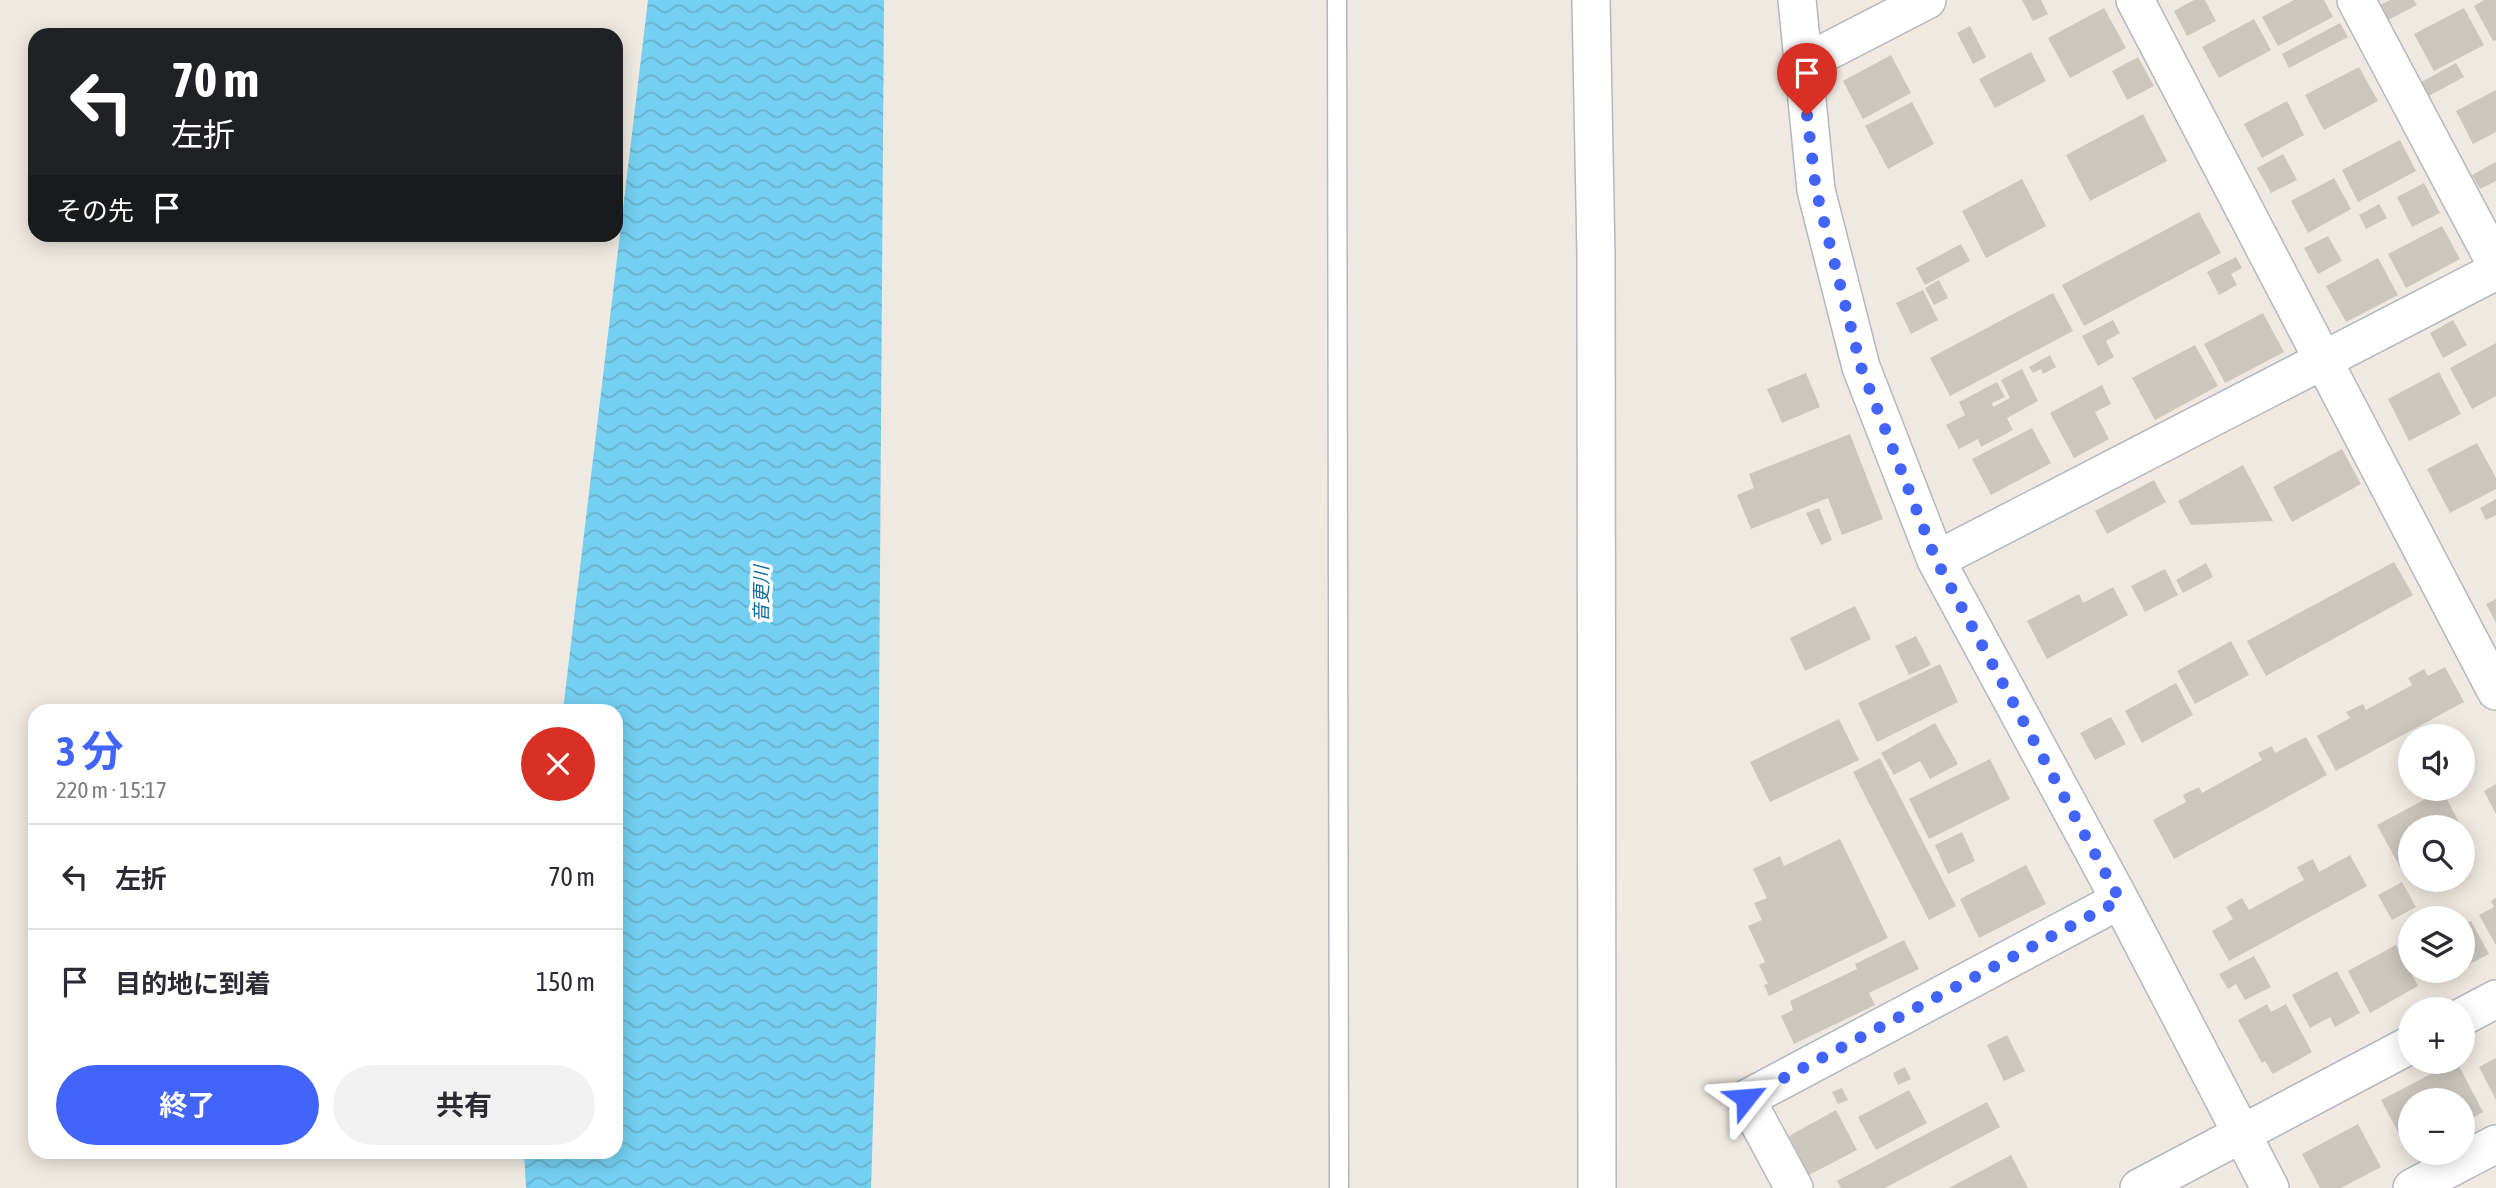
<!DOCTYPE html>
<html lang="ja">
<head>
<meta charset="utf-8">
<style>
	body { margin:0; font-family:"Asap Condensed","Noto Sans JP",sans-serif; background:#f2f2f3; color:#2b2b33; height:100vh; display:flex; flex-direction:column; font-size:26px; white-space:nowrap }
	* { box-sizing:border-box; margin:0 }
	p { font-size:23px; color:#7c7c81 }
	.icon { flex:none; width:38px; height:38px; fill:none; stroke:currentColor; stroke-width:2; stroke-linecap:round; stroke-linejoin:round }
	.map { position:relative; flex:1; overflow:hidden }
	.side { position:absolute; left:28px; top:704px; width:595px; height:455px; display:flex; flex-direction:column; background:#fff; border-radius:21px; box-shadow:0 4px 18px #0003 }
	.side>* { flex:none }
	.banner { position:absolute; left:28px; top:28px; width:595px; height:214px; border-radius:21px; box-shadow:0 4px 18px #0003; background:#202124; color:#fff; overflow:hidden }
	.controls { position:absolute; left:2398px; top:724px; display:grid; gap:14px }
	.controls a { display:grid; place-items:center; width:77px; height:77px; border-radius:50%; background:#fff; box-shadow:0 4px 18px #0003; font-size:35px }
	.pin { position:absolute; display:grid; place-items:center; width:60px; height:60px; color:#fff; margin:-72px -30px; border-radius:50% 50% 50% 0; rotate:-45deg; box-shadow:0 0 7px #0007 }
	.pin .icon { rotate:45deg }
	.me { position:absolute; width:77px; margin:-38px; rotate:62deg; stroke-linejoin:round; filter:drop-shadow(0 0 5px #0008) }
	.turn { display:flex; align-items:center; gap:24px; height:147px; padding:0 28px; font-size:32px }
	.turn .icon { width:91px; height:91px; stroke-width:2.5 }
	.turn b { display:block; font-size:49px; line-height:60px }
	.then { display:flex; align-items:center; height:66px; padding:0 28px; background:#0003; gap:14px; font-size:26px }
	.round { display:grid; place-items:center; flex:none; width:74px; height:74px; border-radius:37px; background:#f2f2f3 }
	.summary { display:flex; align-items:center; justify-content:space-between; height:119px; padding:0 28px }
	h1 { font-size:42px; font-weight:700; line-height:52px; color:#4264fb }
	.primary-button { display:flex; gap:14px; margin-top:auto; padding:14px 28px }
	.primary-button a { flex:1; height:80px; border-radius:42px; background:#4264fb; color:#fff; font-size:28px; font-weight:700; line-height:80px; text-align:center }
	.primary-button a+a { background:#f2f2f3; color:#2b2b33 }
	ul { padding:0; list-style:none }
	li { display:flex; align-items:center; gap:21px; height:105px; padding:0 28px; border-top:2px solid #e1e1e2 }
	li div { flex:1 }
	li b { display:block; font-size:26px }
	li em { font-style:normal }
	.map>svg:first-child { display:block }
	.water { fill:url(#water-waves) }
	.building { fill:#cbc7bf }
	.lines { fill:none; stroke-linecap:round; stroke-linejoin:round }
	.lane-casing { stroke:#b4b7c1; stroke-width:21 }
	.street-casing { stroke:#b4b7c1; stroke-width:40 }
	.lane { stroke:#fff; stroke-width:18 }
	.street { stroke:#fff; stroke-width:37 }
	.route { stroke:#4264fb; stroke-width:12; stroke-dasharray:0 21.6 }
	.labels { text-anchor:middle; stroke-width:7; stroke-linejoin:round; paint-order:stroke }
	.water-label { font-size:19px; font-style:italic; fill:#0d6fa3; stroke:#fff }
</style>
</head>
<body>
<div class="map">
<svg width="2496" height="1188" viewBox="0 0 2496 1188">
	<defs>
		<pattern id="water-waves" width="16" height="10" patternUnits="userSpaceOnUse" patternTransform="scale(1.75)"><rect width="16" height="10" fill="#75cff0"/><path d="M0 5q4-4 8 0t8 0" fill="none" stroke="#66b2ce"/></pattern>
	</defs>
	<rect width="100%" height="100%" fill="#efe9e1"/>
	<!-- water -->
	<path class="water" d="M648,0H884L877,995L871,1188H526L524,1152H616V710H563Z"/>
	<!-- building -->
	<path class="building" d="M2022,0H2041L2048,14L2033,21Z
		M2194,0H2205L2216,21L2187,36L2174,11Z
		M2294,0H2324L2333,17L2278,46L2262,17Z
		M2390,0H2414L2417,5L2386,21L2378,6Z
		M2484,0H2496V40L2493,41L2474,6Z
		M2104,8L2126,48L2070,78L2048,38Z
		M2464,8L2484,45L2434,71L2414,34Z
		M2254,19L2271,50L2219,78L2202,47Z
		M2340,23L2348,37L2289,68L2282,54Z
		M1970,26L1986,57L1973,64L1957,33Z
		M2031,52L2046,81L1995,108L1979,79Z
		M1891,55L1911,93L1863,119L1843,81Z
		M2138,57L2154,86L2127,100L2112,71Z
		M2456,63L2464,77L2425,98L2418,84Z
		M2359,67L2378,101L2324,130L2305,95Z
		M2496,90V132L2473,144L2456,111Z
		M2287,101L2304,135L2262,158L2244,124Z
		M1912,102L1934,144L1888,169L1865,126Z
		M2143,114L2167,161L2090,201L2066,155Z
		M2400,140L2416,171L2358,202L2342,170Z
		M2283,154L2297,180L2271,193L2257,168Z
		M2496,162V181L2480,189L2472,175Z
		M2334,178L2351,209L2308,233L2291,201Z
		M2022,179L2046,226L1986,258L1962,211Z
		M2424,183L2440,213L2412,227L2397,197Z
		M2379,204L2387,218L2366,229L2359,215Z
		M2199,212L2221,253L2084,326L2062,285Z
		M2442,226L2460,259L2406,288L2388,254Z
		M2328,236L2342,261L2318,274L2304,248Z
		M1961,244L1970,261L1925,285L1916,268Z
		M2236,257L2242,268L2231,274L2237,285L2219,295L2207,272Z
		M2378,258L2398,295L2346,322L2326,286Z
		M1939,280L1948,298L1934,305L1925,288Z
		M1923,290L1938,320L1911,334L1896,303Z
		M2053,293L2073,331L1950,396L1930,358Z
		M2263,313L2284,352L2225,383L2204,344Z
		M2113,320L2120,333L2106,341L2114,357L2098,366L2082,336Z
		M2453,320L2467,345L2443,358L2430,333Z
		M2496,343V396L2472,409L2450,368Z
		M2195,345L2218,386L2155,420L2132,378Z
		M2050,355L2056,367L2043,374L2041,369L2033,373L2029,367Z
		M2022,369L2038,401L2007,418L2013,430L1981,447L1978,439L1959,449L1946,425L1965,415L1959,402L1997,382L2005,397L1992,403L1993,407L2010,398L2001,380Z
		M2439,372L2461,414L2409,441L2388,399Z
		M1806,373L1820,407L1782,423L1767,389Z
		M2102,385L2111,404L2095,412L2109,439L2074,458L2050,413Z
		M2032,428L2051,463L1991,495L1972,459Z
		M1850,434L1883,519L1842,535L1828,498L1751,529L1737,495L1754,488L1749,474Z
		M2477,443L2496,478V489L2450,513L2427,469Z
		M2342,449L2361,484L2292,522L2273,487Z
		M2243,465L2273,521L2191,525L2178,501Z
		M2154,480L2166,502L2107,534L2095,511Z
		M2496,499V515L2486,520L2480,508Z
		M1819,508L1832,540L1821,545L1806,513Z
		M2394,562L2413,595L2266,676L2247,641Z
		M2206,563L2213,577L2183,593L2176,580Z
		M2165,569L2178,595L2145,612L2131,586Z
		M2113,587L2128,615L2047,659L2027,621L2079,594L2083,603Z
		M2496,599V623L2486,604Z
		M1855,606L1871,639L1805,671L1790,638Z
		M1916,636L1931,665L1909,675L1895,646Z
		M2231,641L2249,675L2195,704L2177,671Z
		M1940,664L1958,702L1877,742L1858,703Z
		M2445,667L2464,702L2336,771L2317,736L2350,718L2346,712L2363,704L2366,710L2412,685L2408,678L2424,669L2428,676Z
		M2176,683L2193,715L2142,743L2125,711Z
		M2111,717L2126,744L2095,760L2080,733Z
		M1839,719L1859,760L1770,802L1750,762Z
		M1935,723L1958,764L1930,779L1920,761L1894,775L1881,753Z
		M2306,737L2327,775L2174,859L2153,820L2186,802L2183,795L2199,787L2202,793L2262,760L2258,753L2272,746L2275,753Z
		M1880,758L1956,906L1929,920L1853,772Z
		M1990,759L2010,799L1929,839L1909,799Z
		M2496,784V814L2484,791Z
		M2442,790L2462,828H2410V862L2400,867L2377,825Z
		M1962,832L1975,861L1948,874L1935,845Z
		M1840,839L1888,938L1769,996L1764,985L1768,984L1759,965L1765,962L1748,926L1762,920L1754,903L1767,898L1753,869L1780,856L1784,866Z
		M2350,855L2367,886L2229,961L2212,931L2233,919L2226,907L2242,898L2249,910L2304,880L2297,867L2313,859L2319,872Z
		M2026,865L2046,904L1979,938L1960,899Z
		M2402,882L2416,907L2392,920L2378,895Z
		M2496,898V945L2479,915L2494,907L2491,901Z
		M2471,921L2489,954L2462,968V925Z
		M1904,940L1919,969L1869,993L1875,1005L1794,1044L1781,1016L1793,1010L1790,1001L1857,969L1855,964Z
		M2396,945L2418,986L2370,1013L2348,971Z
		M2254,956L2271,987L2245,1000L2236,984L2228,989L2219,974Z
		M2337,971L2360,1013L2335,1027L2330,1017L2310,1028L2292,995Z
		M2267,1004L2271,1012L2286,1004L2312,1052L2273,1074L2265,1061L2262,1063L2238,1020Z
		M2007,1035L2025,1071L2004,1081L1987,1045Z
		M2496,1058V1100L2479,1067Z
		M2454,1062H2457L2483,1112L2462,1123V1101H2410L2408,1151L2381,1100Z
		M1905,1067L1911,1079L1898,1085L1893,1073Z
		M1842,1088L1848,1100L1838,1104L1832,1092Z
		M1909,1090L1927,1123L1876,1150L1858,1117Z
		M1987,1102L2000,1127L1885,1188H1841L1837,1181Z
		M1836,1110L1857,1150L1809,1175L1789,1136Z
		M2358,1124L2381,1167L2341,1188H2320L2302,1154Z
		M2011,1155L2028,1188H1949Z"/>
	<g class="lines">
		<!-- lane casing -->
		<g class="lane-casing">
			<path id="lane" d="M1337,0L1339,1188"/>
		</g>
		<!-- street casing -->
		<g class="street-casing">
			<path id="street" d="M1591,0L1596,255L1597,1188
				M1797,0L1816,190L1861,367L1936,560L2120,900L2270,1188
				M2135,0L2496,691
				M2356,0L2496,264
				M1801,65L1927,0
				M1936,560L2496,271
				M2462,1017L2496,999
				M1794,1188L1746,1099L2120,900
				M2139,1188L2410,1045
				M2412,1188L2496,1144"/>
		</g>
		<!-- lane -->
		<use href="#lane" class="lane"/>
		<!-- street -->
		<use href="#street" class="street"/>
	</g>
	<g class="lines">
		<!-- route -->
		<path class="route" d="M1746,1098L2120,900L1936,560L1861,367L1816,190L1807,115"/>
	</g>
	<g class="labels">
		<!-- water labels -->
		<g class="water-label">
			<text transform="translate(761 594) rotate(-90)" y="7">音更川</text>
		</g>
	</g>
</svg>
<div class="controls">
<a><svg class="icon" aria-label="sound" viewBox="0 0 24 24"><path d="M4 9h4l5-4v14l-5-4H4zM17 9q2 3 0 6"/></svg></a>
<a><svg class="icon" aria-label="search" viewBox="0 0 24 24"><circle cx="10" cy="10" r="6"/><path d="M15 15l6 6"/></svg></a>
<a><svg class="icon" aria-label="layers" viewBox="0 0 24 24"><path d="M12 4l9 5-9 5-9-5zM3 14l9 5 9-5"/></svg></a>
<a>+</a>
<a>−</a>
</div>
<div class="pin" style="left:1807px;top:115px;background:#d93025"><svg class="icon" aria-label="arrive" viewBox="0 0 24 24"><path d="M6 21V4h12l-3 4 3 4H6"/></svg></div>
<svg class="me" style="left:1746px;top:1098px" viewBox="-20 -20 40 40"><path d="M0-17L14 15 0 8-14 15z" fill="#4264fb" stroke="#fff" stroke-width="4"/></svg>
<div class="banner">
<div class="turn"><svg class="icon" aria-label="left" viewBox="0 0 24 24"><path d="M17 20v-9H6M10 6l-5 5 5 5"/></svg><div><b>70 m</b>左折</div></div>
<div class="then">その先<svg class="icon" aria-label="arrive" viewBox="0 0 24 24"><path d="M6 21V4h12l-3 4 3 4H6"/></svg></div>
</div>
<section class="side">
<div class="summary"><div><h1>3 分</h1><p>220 m · 15:17</p></div><a class="round" style="background:#d93025;color:#fff"><svg class="icon" aria-label="close" viewBox="0 0 24 24"><path d="M6 6l12 12M18 6L6 18"/></svg></a></div>
<ul>
<li><svg class="icon" aria-label="left" viewBox="0 0 24 24"><path d="M17 20v-9H6M10 6l-5 5 5 5"/></svg><div><b>左折</b></div><em>70 m</em></li>
<li><svg class="icon" aria-label="arrive" viewBox="0 0 24 24"><path d="M6 21V4h12l-3 4 3 4H6"/></svg><div><b>目的地に到着</b></div><em>150 m</em></li>
</ul>
<div class="primary-button"><a>終了</a><a>共有</a></div>
</section>
</div>
</body>
</html>
